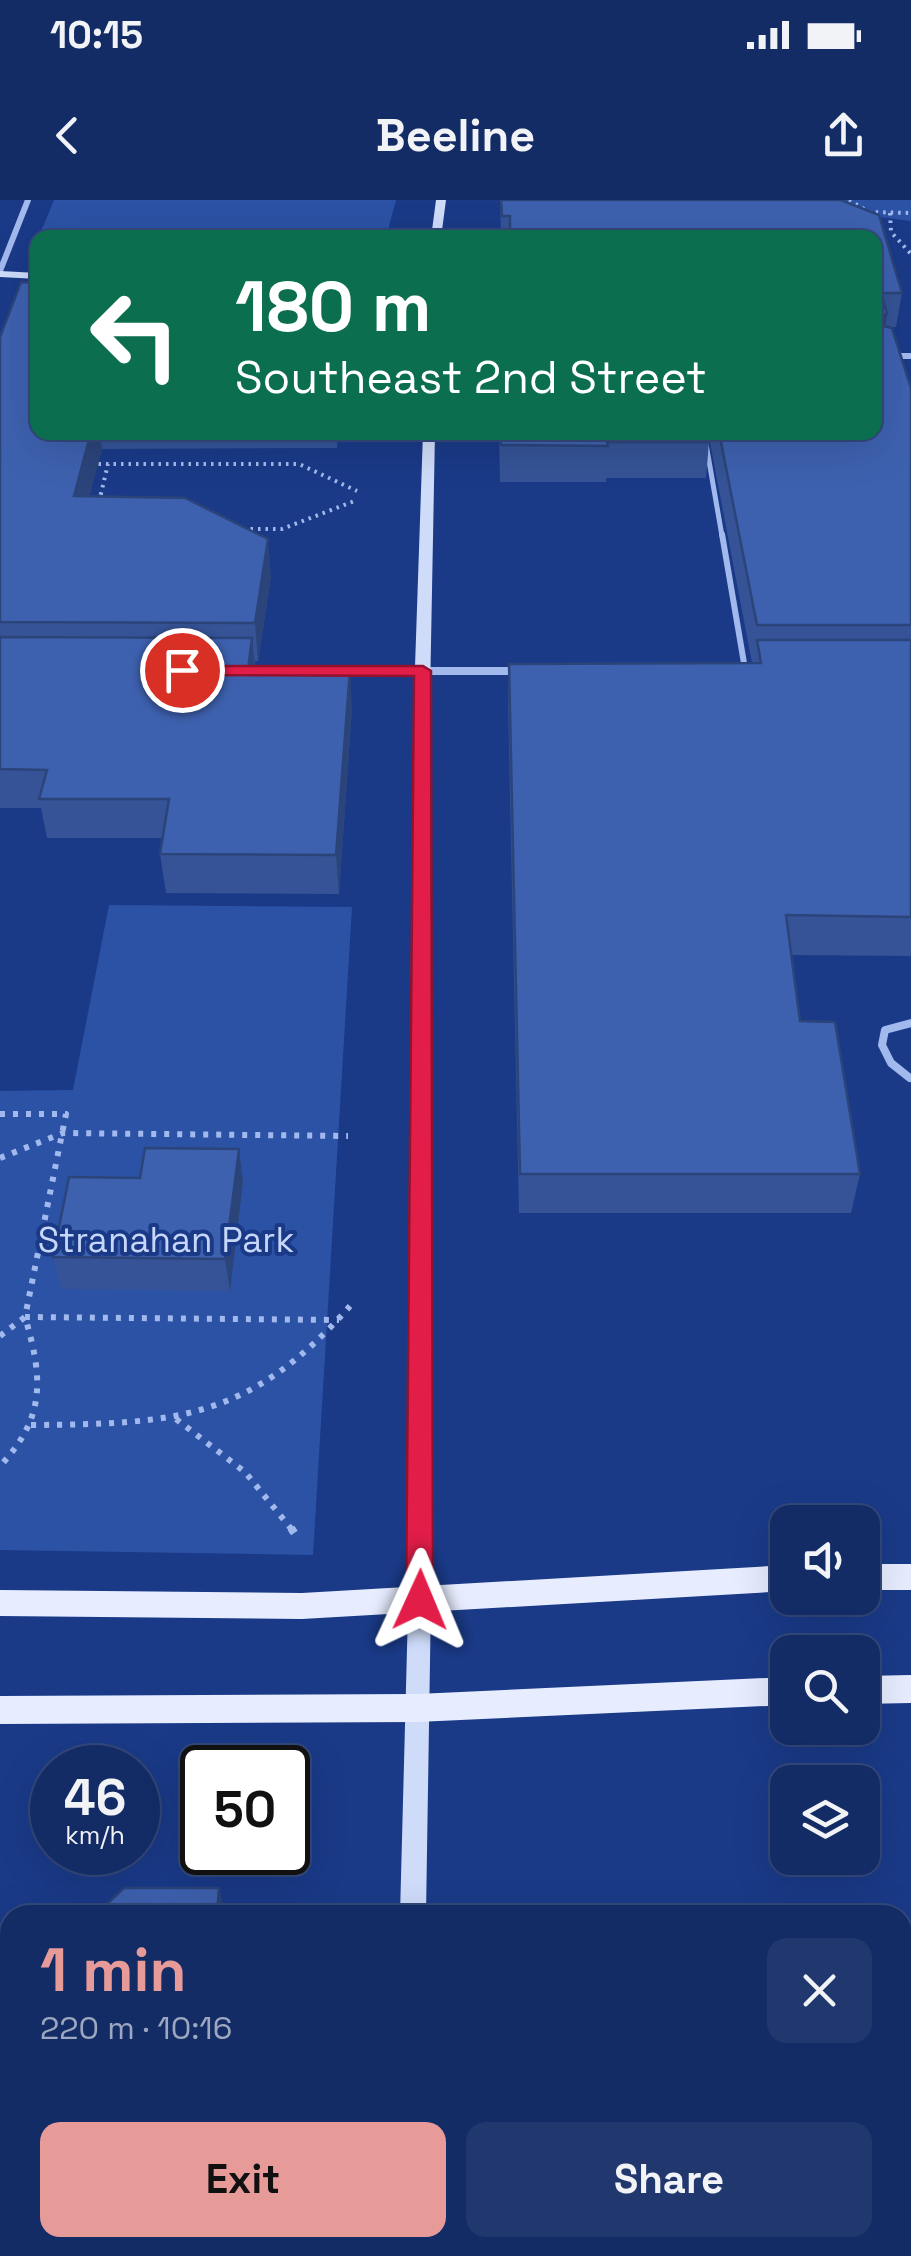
<!DOCTYPE html>
<html lang="en">
<head>
<meta charset="utf-8">
<style>
	body { margin:0; font-family:"Space Grotesk",sans-serif; background:#21386f; color:#f1f3f6; height:100vh; display:flex; flex-direction:column; font-size:38px; white-space:nowrap }
	* { box-sizing:border-box; margin:0 }
	p { font-size:32px; color:#9da7bf }
	.icon { flex:none; width:55px; height:55px; fill:none; stroke:currentColor; stroke-width:2; stroke-linecap:round; stroke-linejoin:round }
	.map { position:relative; flex:1; overflow:hidden }
	.sheet { position:absolute; left:0px; top:1705px; width:912px; height:352px; display:flex; flex-direction:column; background:#142c66; border-radius:30px 30px 0 0; box-shadow:0 10px 40px #0002,0 0 0 2px #33487a }
	.sheet>* { flex:none }
	.banner { position:absolute; left:30px; top:30px; width:852px; height:210px; border-radius:20px; box-shadow:0 10px 40px #0002,0 0 0 2px #33487a; background:#0b6e4f; color:#fff; overflow:hidden }
	.buttons { position:absolute; left:770px; top:1305px; display:grid; gap:20px }
	.buttons a { display:grid; place-items:center; width:110px; height:110px; border-radius:20px; background:#142c66; box-shadow:0 10px 40px #0002,0 0 0 2px #33487a; font-size:50px }
	.speed { position:absolute; left:30px; top:1545px; display:flex; gap:20px; font-size:50px; font-weight:700; text-align:center }
	.speed>* { display:grid; place-content:center; width:130px; height:130px; border-radius:50%; background:#142c66; box-shadow:0 10px 40px #0002,0 0 0 2px #33487a; line-height:1 }
	.speed small { font-size:25px; font-weight:400 }
	.speed .limit { border:5px solid #111; border-radius:15px; background:#fff; color:#111 }
	.pin { position:absolute; display:grid; place-items:center; width:85px; height:85px; color:#fff; margin:-42px; border:5px solid #fff; border-radius:50%; box-shadow:0 2px 10px #0007 }
	.me { position:absolute; width:110px; margin:-55px; rotate:1deg; stroke-linejoin:round; filter:drop-shadow(0 0 8px #0008) }
	.turn { display:flex; align-items:center; gap:35px; height:210px; padding:0 40px; font-size:45px }
	.turn .icon { width:130px; height:130px; stroke-width:2.5 }
	.turn b { display:block; font-size:70px; line-height:85px }
	.round { display:grid; place-items:center; flex:none; width:105px; height:105px; border-radius:20px; background:#21386f }
	.summary { display:flex; align-items:center; justify-content:space-between; height:170px; padding:0 40px }
	h1 { font-size:60px; font-weight:700; line-height:75px; color:#e69b98 }
	.action { display:flex; gap:20px; margin-top:auto; padding:20px 40px }
	.action a { flex:1; height:115px; border-radius:20px; background:#e69b98; color:#111; font-size:40px; font-weight:700; line-height:115px; text-align:center }
	.action a+a { background:#21386f; color:#f1f3f6 }
	.status { display:flex; justify-content:space-between; align-items:center; height:70px; padding:0 50px; background:#142c66; direction:ltr }
	.status svg { height:28px; fill:currentColor }
	header { display:flex; justify-content:space-between; align-items:center; height:130px; padding:0 40px; background:#142c66; font-size:45px; font-weight:700 }
	.map>svg:first-child { display:block }
	.green { fill:#2c52a6 }
	.lines { fill:none; stroke-linecap:round; stroke-linejoin:round }
	.path-far2 { stroke:#a2b9ed; stroke-width:4; stroke-dasharray:2.5 5; stroke-linecap:butt }
	.path-far1 { stroke:#a2b9ed; stroke-width:6; stroke-dasharray:5 8; stroke-linecap:butt }
	.path { stroke:#a2b9ed; stroke-width:8; stroke-dasharray:6 10; stroke-linecap:butt }
	.lane-far3 { stroke:#a2b9ed; stroke-width:5 }
	.lane-far2 { stroke:#a2b9ed; stroke-width:6 }
	.lane-far1 { stroke:#a2b9ed; stroke-width:8 }
	.lane { stroke:#a2b9ed; stroke-width:10 }
	.street-far1 { stroke:#a2b9ed; stroke-width:6 }
	.street { stroke:#a2b9ed; stroke-width:8 }
	.secondary { fill:#cedbf9; fill-rule:evenodd }
	.primary { fill:#e7edff; fill-rule:evenodd }
	.wall { fill:#355396 }
	.shaded-wall { fill:#2b447a }
	.building { fill:#3e61af; stroke:#2b447a; stroke-width:2.5 }
	.route { fill:#e11d48; stroke:#92132f; stroke-width:2.5 }
	.labels { text-anchor:middle; stroke-width:8; stroke-linejoin:round; paint-order:stroke }
	.park-label { font-size:35px; fill:#c7d7f9; stroke:#1a3a88 }
</style>
</head>
<body>
<div class="status"><b>10:15</b><svg viewBox="0 0 49 12"><path d="M0 12V9h3v3zM5 12V6h3v6zM10 12V3h3v9zM15 12V0h3v12zM26 1h20v11H26zM47 4h2v5h-2z"/></svg></div>
<header><svg class="icon" aria-label="back" viewBox="0 0 24 24"><path d="M15 5l-7 7 7 7"/></svg>Beeline<svg class="icon" aria-label="share" viewBox="0 0 24 24"><path d="M12 15V3M7 8l5-5 5 5M5 13v7h14v-7"/></svg></header>
<div class="map">
<svg width="911" height="2056" viewBox="0 0 911 2056">
	<rect width="100%" height="100%" fill="#1a3a88"/>
	<!-- green -->
	<path class="green" d="M54,0H396L386,37H44L40,34Z
		M821,0H911V21L856,14Z
		M109,705L352,707L313,1355L0,1350V891L73,890Z"/>
	<g class="lines">
		<!-- path-far2 -->
		<path class="path-far2" d="M849,0L869,12L911,13
			M890,13L891,32L911,54
			M91,264H299L357,291
			M99,302L108,264
			M243,329H282L357,300"/>
		<!-- path-far1 -->
		<path class="path-far1" d="M0,914H66L25,1117L339,1120
			M0,958L63,933L348,936
			M0,1136L25,1117C43,1178 46,1217 0,1266
			M176,1219L245,1272L293,1331
			M31,1225C175,1224 250,1220 350,1106"/>
		<!-- path -->
		<path class="path" d="M291,1328L299,1340"/>
		<!-- lane-far3 -->
		<path class="lane-far3" d="M704,232L722,336"/>
		<!-- lane-far2 -->
		<path class="lane-far2" d="M722,334L745,469"/>
		<!-- lane-far1 -->
		<path class="lane-far1" d="M910,878L891,863L882,845L885,830L911,823"/>
		<!-- lane -->
		<path class="lane" d="M902,1768H911"/>
		<!-- street-far1 -->
		<path class="street-far1" d="M0,71L28,0
			M875,156H911"/>
		<!-- street -->
		<path class="street" d="M337,471H520"/>
		<!-- secondary -->
		<path class="secondary" d="M436,0H446L441,38H431Z
			M0,71L38,73V79L0,77Z
			M423,232H435L430,496L432,1335L426,1715H400L410,1335L414,496Z
			M392,2048H422V2056H392Z"/>
		<!-- primary -->
		<path class="primary" d="M862,1364H911V1390H862Z
			M788,1365V1391L302,1419L0,1416V1390L302,1393Z
			M911,1475V1503L862,1504V1476Z
			M788,1477V1505L417,1522L0,1524V1496L417,1494Z"/>
	</g>
	<!-- wall -->
	<path class="wall" d="M500,0H841L879,15L902,93L896,127H890L892,128L911,188V756L791,755L800,821L835,822L860,974L851,1013H519L508,503L509,464L752,463L708,232H875V38H501Z
		M0,137L38,232H338L337,248L102,249L89,296L271,377L258,461H255V469L352,508L339,694L166,693L160,654L163,638H47L41,608H0Z
		M499,232H708L709,242L706,278H606V282H500Z
		M239,949L243,982L230,1091L61,1089L53,1057L140,978Z
		M645,2048H828L829,2056H645Z"/>
	<!-- shaded-wall -->
	<path class="shaded-wall" d="M887,114L882,149L875,121L877,116Z
		M91,232H100L102,249L80,333L74,296Z
		M268,339L271,377L258,461L255,423Z
		M252,438L256,476L248,469Z
		M350,469L352,508L339,694L336,655Z
		M239,949L243,982L230,1091L225,1059Z
		M219,1688L226,1715H217Z
		M187,2048H198V2056H187Z"/>
	<!-- building -->
	<path class="building" d="M501,0H841L879,15L902,93H881L887,114L877,116L875,121V38H510V16H502Z
		M21,82L38,83V232H91L74,296L185,298L268,339L255,423L0,422V137Z
		M875,124L892,128L911,188V425H757L719,232H875Z
		M500,232H708L709,242H607L608,246L501,245Z
		M0,437L252,438L248,469H350L336,655L160,654L169,599H39L47,570L0,569Z
		M757,440H911V717L786,715L800,821L835,822L860,974H520L509,464L761,463Z
		M145,948L239,949L225,1059L53,1057L69,977L140,978Z
		M124,1688H219L217,1715H95Z
		M0,1843H10V2048H187V2056H0Z
		M652,2048H828L829,2056H652Z"/>
	<!-- route -->
	<path class="route" d="M176,466H423L431,471L433,1400L429,1409L420,1412L410,1409L406,1400L414,476L182,475L176,473Z"/>
	<g class="labels">
		<!-- park labels -->
		<g class="park-label">
			<text x="166" y="1052">Stranahan Park</text>
		</g>
	</g>
</svg>
<div class="buttons">
<a><svg class="icon" aria-label="sound" viewBox="0 0 24 24"><path d="M4 9h4l5-4v14l-5-4H4zM17 9q2 3 0 6"/></svg></a>
<a><svg class="icon" aria-label="search" viewBox="0 0 24 24"><circle cx="10" cy="10" r="6"/><path d="M15 15l6 6"/></svg></a>
<a><svg class="icon" aria-label="layers" viewBox="0 0 24 24"><path d="M12 4l9 5-9 5-9-5zM3 14l9 5 9-5"/></svg></a>
</div>
<div class="speed"><div>46<small>km/h</small></div><div class="limit">50</div></div>
<div class="pin" style="left:182px;top:470px;background:#d93025"><svg class="icon" aria-label="arrive" viewBox="0 0 24 24"><path d="M6 21V4h12l-3 4 3 4H6"/></svg></div>
<svg class="me" style="left:420px;top:1400px" viewBox="-20 -20 40 40"><path d="M0-17L14 15 0 8-14 15z" fill="#e11d48" stroke="#fff" stroke-width="4"/></svg>
<div class="banner">
<div class="turn"><svg class="icon" aria-label="left" viewBox="0 0 24 24"><path d="M17 20v-9H6M10 6l-5 5 5 5"/></svg><div><b>180 m</b>Southeast 2nd Street</div></div>
</div>
<section class="sheet">
<div class="summary"><div><h1>1 min</h1><p>220 m · 10:16</p></div><a class="round"><svg class="icon" aria-label="close" viewBox="0 0 24 24"><path d="M6 6l12 12M18 6L6 18"/></svg></a></div>
<div class="action"><a>Exit</a><a>Share</a></div>
</section>
</div>
</body>
</html>
